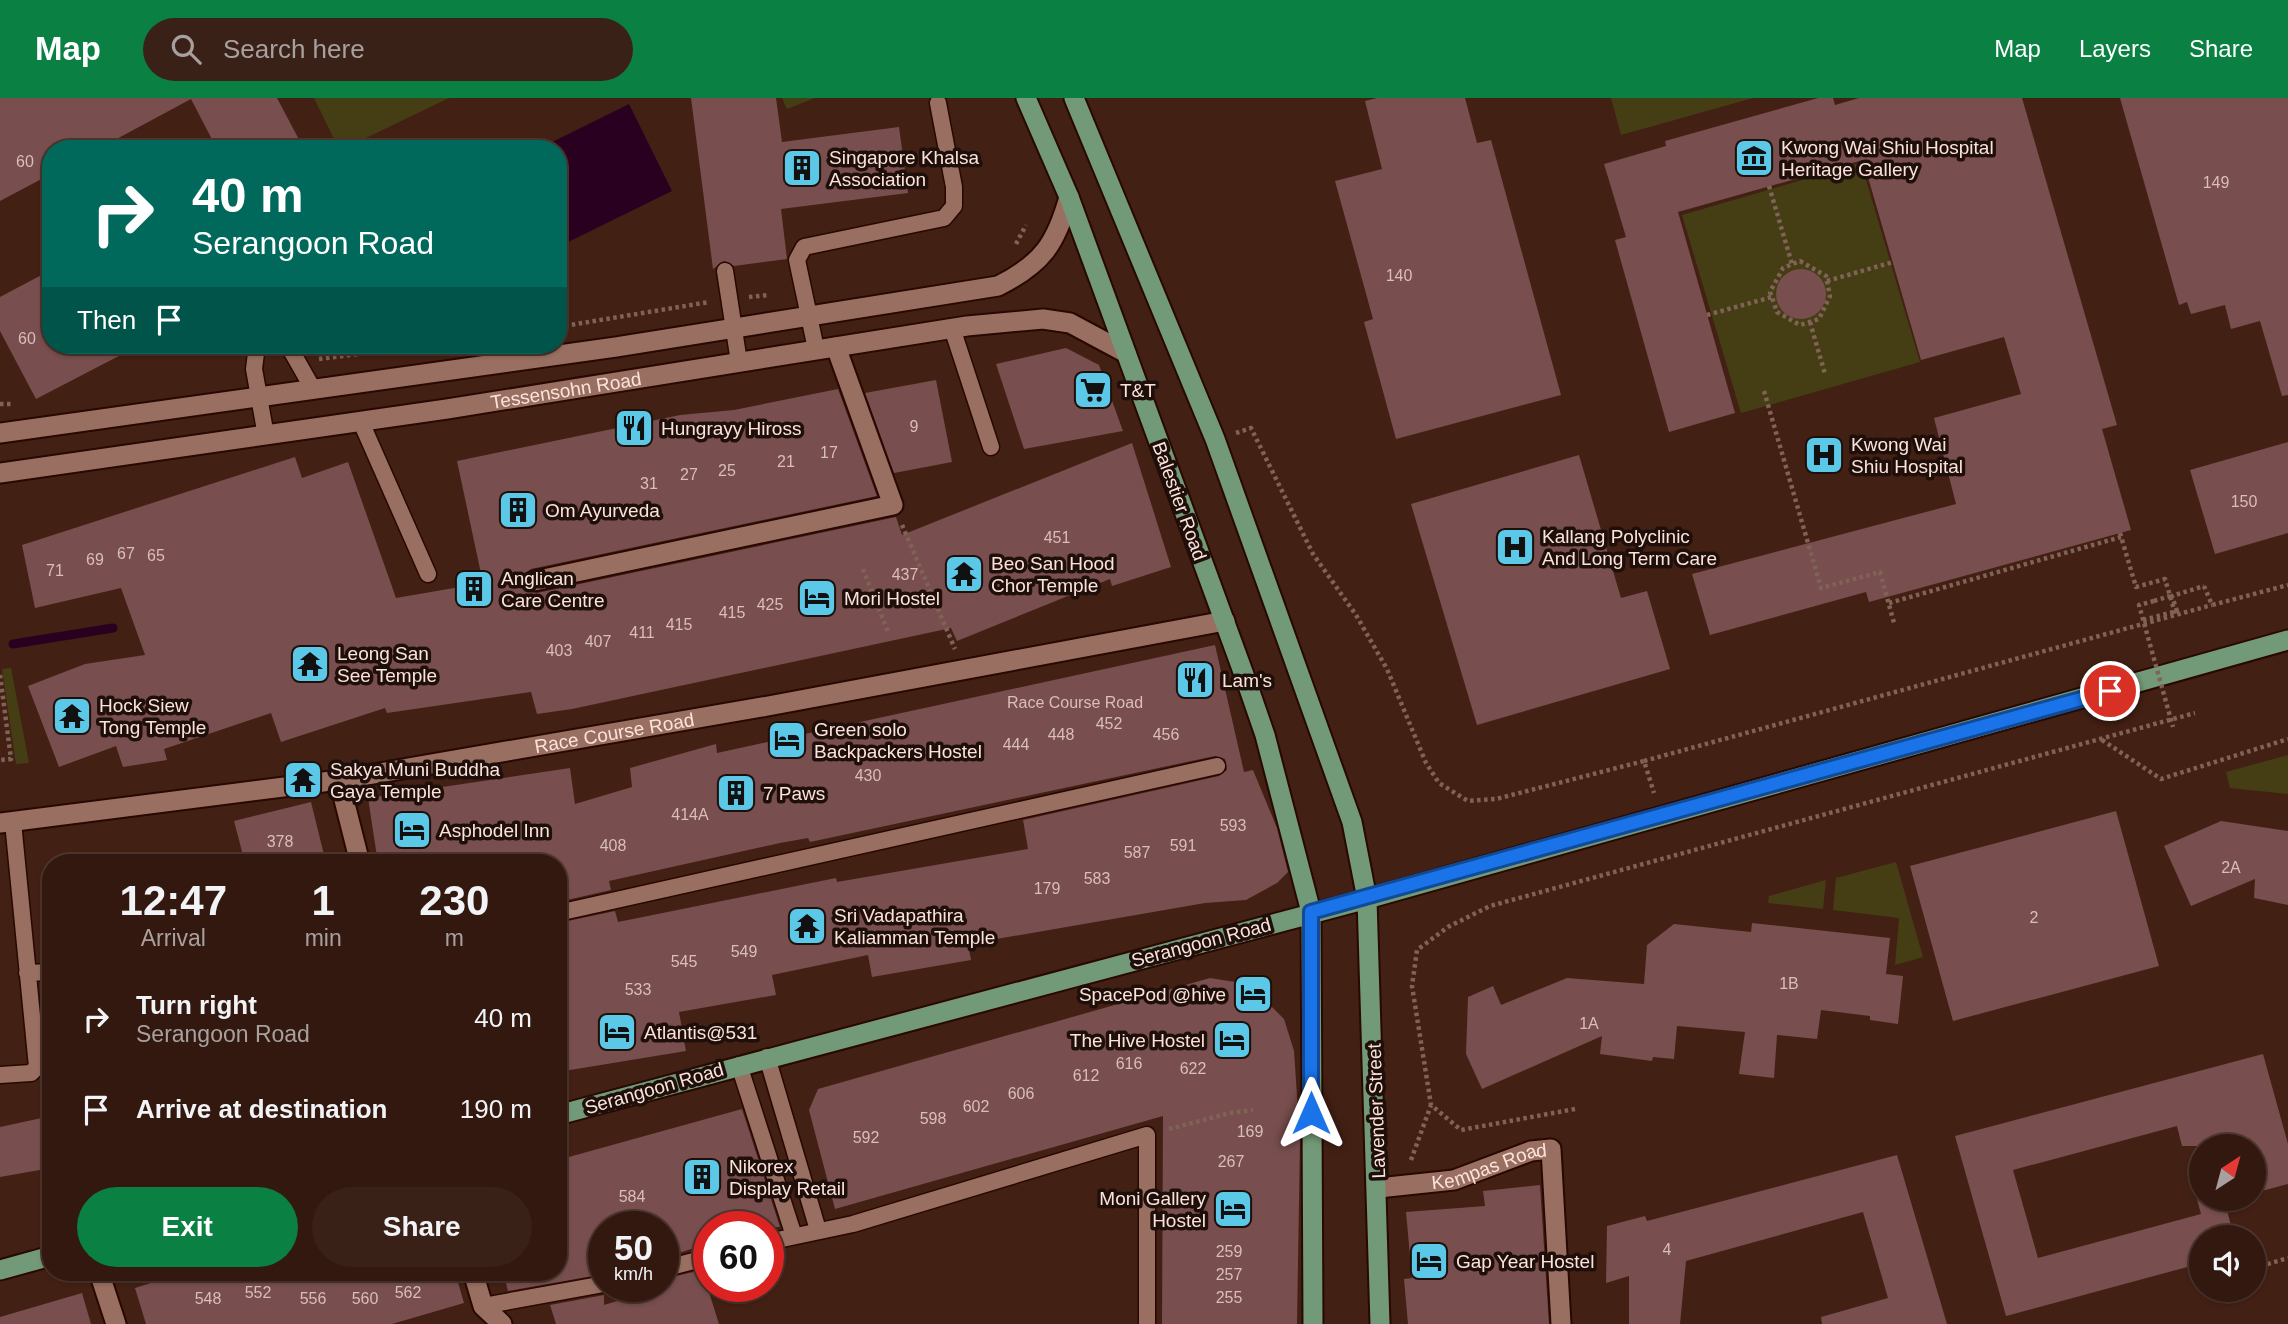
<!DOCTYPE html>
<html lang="en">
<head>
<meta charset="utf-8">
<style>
	body { margin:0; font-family:Arial,sans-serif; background:#3a2118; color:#f1f3f6; height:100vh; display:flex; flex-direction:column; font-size:26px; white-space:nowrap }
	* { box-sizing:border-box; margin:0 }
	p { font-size:23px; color:#a8a09e }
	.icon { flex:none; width:38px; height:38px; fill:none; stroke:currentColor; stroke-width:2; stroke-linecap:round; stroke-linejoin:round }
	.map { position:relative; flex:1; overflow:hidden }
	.panel { position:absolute; left:42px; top:756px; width:525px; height:427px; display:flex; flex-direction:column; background:#32180f; border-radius:28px; box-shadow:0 2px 5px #0004,0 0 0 2px #4d372f }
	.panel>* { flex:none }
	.guide { position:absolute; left:42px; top:42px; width:525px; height:214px; border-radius:28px; box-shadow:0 2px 5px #0004,0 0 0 2px #4d372f; background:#00695c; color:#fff; overflow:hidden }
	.needle { width:46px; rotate:36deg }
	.fabs { position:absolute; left:2189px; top:1036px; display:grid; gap:14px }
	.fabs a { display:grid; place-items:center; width:77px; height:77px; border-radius:50%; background:#32180f; box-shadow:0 2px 5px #0004,0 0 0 2px #4d372f; font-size:35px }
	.speed { position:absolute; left:588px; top:1113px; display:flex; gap:14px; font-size:35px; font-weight:700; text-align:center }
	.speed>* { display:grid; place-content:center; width:91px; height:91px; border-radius:50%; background:#32180f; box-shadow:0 2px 5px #0004,0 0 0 2px #4d372f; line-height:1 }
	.speed small { font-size:18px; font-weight:400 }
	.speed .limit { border:10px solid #d22; background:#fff; color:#111 }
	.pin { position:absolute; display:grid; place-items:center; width:60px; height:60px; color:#fff; margin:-30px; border:4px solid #fff; border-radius:50%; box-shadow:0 2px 7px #0007 }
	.me { position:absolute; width:77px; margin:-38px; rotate:0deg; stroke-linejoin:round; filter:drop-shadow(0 0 5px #0008) }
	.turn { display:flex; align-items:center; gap:24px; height:147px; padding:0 35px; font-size:32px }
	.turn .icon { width:91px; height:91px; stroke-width:2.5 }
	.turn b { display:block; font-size:49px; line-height:60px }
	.then { display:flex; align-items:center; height:66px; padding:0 35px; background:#0003; gap:14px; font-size:26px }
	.eta { display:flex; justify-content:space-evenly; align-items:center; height:119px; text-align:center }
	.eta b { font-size:42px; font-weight:800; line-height:49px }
	.action { display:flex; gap:14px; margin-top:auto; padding:14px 35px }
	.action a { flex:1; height:80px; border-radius:42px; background:#0b8043; color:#fff; font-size:28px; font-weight:800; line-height:80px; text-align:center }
	.action a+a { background:#3a2118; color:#f1f3f6 }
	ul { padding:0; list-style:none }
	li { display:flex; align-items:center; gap:21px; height:91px; padding:0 35px }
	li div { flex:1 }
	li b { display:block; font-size:26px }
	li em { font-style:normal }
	header { display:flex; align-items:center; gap:42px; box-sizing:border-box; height:98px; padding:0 35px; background:#0b8043; color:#fff }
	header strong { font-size:33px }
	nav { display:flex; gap:38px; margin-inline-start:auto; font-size:24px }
	.search { width:490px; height:63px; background:#3a2118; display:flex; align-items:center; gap:18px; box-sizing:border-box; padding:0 24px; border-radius:38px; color:#a8a09e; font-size:26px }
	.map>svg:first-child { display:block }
	.green { fill:#453e14 }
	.water { fill:#2a0020 }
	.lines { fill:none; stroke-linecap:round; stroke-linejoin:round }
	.stream { stroke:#2a0020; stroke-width:9 }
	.building { fill:#784e4e }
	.service-casing { stroke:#280801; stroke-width:19 }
	.minor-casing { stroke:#280801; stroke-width:23 }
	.tertiary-casing { stroke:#280801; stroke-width:23 }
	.primary-casing { stroke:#280801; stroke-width:23 }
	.path { stroke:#816257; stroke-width:4.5; stroke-dasharray:3.5 3.5; stroke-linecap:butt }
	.service { stroke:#996f61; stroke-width:16 }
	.minor { stroke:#996f61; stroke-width:19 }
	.tertiary { stroke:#996f61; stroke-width:19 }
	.primary { stroke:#729a78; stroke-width:19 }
	.path-bridge { stroke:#816257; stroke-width:4.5; stroke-dasharray:3.5 3.5; stroke-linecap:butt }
	.route-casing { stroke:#114b97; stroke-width:18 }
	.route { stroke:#1a73e8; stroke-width:12 }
	.labels { text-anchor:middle; stroke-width:7; stroke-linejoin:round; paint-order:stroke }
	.number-label { font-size:16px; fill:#dabeb8 }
	.poi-label { font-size:19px; fill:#fbe3db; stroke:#1f0f0a; text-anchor:start }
	.street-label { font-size:19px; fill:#fbe3db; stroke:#1f0f0a }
</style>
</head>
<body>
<header>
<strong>Map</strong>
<div class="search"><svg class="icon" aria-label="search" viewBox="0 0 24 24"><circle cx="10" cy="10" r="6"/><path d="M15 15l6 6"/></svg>Search here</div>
<nav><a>Map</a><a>Layers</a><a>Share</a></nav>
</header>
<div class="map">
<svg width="2288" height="1226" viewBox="0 0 2288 1226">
	<rect width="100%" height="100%" fill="#432014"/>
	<!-- green -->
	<path class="green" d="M314,0H449L343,51H339Z
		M782,0H815L787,11Z
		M1611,0H1753L1621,37Z
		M1861,65L1920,264L1741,315L1682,117Z
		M11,570L29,665L16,666L2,571Z
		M2288,657V696L2230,690L2226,674Z
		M1896,764L1923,859L1895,867L1899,820L1833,812L1836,780Z
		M1826,782L1823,811L1768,805L1769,798Z"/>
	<!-- water -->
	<path class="water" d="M629,6L672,93L558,149V51H538Z"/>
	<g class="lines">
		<!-- stream -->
		<path class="stream" d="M13,546L113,530"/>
	</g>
	<!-- building -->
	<path class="building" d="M0,0H277L304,51H217L191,1L98,51H51V76L0,103Z
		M691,0H776L782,44L899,29L908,95L781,111L787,161L734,168L724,163L713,171Z
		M1377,0H1465L1477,45L1491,42L1561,297L1396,341L1364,224L1373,221L1335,83L1382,71L1365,3Z
		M1818,0H1833L1835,7L1859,0H2022L2117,327L2102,331L2131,432L1869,504L1866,494L1710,537L1692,476L1956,406L1934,320L2021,296L2004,239L1921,262L1863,62L1678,114L1735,315L1669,334L1615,142L1626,139L1604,66L1666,48L1665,43Z
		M2120,0H2288V297L2282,298L2260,223L2231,231L2225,207L2191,216L2187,204L2179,207Z
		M1776 196a25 25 0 1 1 50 0a25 25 0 1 1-50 0Z
		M51,172V247H140L36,301L0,233V199Z
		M1066,250L1099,267L1123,333L1024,351L996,266Z
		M936,282L952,364L894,375L865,295Z
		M838,291L877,398L531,471L523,479L525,491L537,495L896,419L902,437L1132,345L1171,469L1112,488L1110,481L957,543L951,530L572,611L537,616L531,594L387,615L385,610L281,644L271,615L164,651L167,662L123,669L116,648L59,669L28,588L85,566L145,557L121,490L35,510L22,447L295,359L302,380L348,364L396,500L483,485L457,363L680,317L734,312Z
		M2288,344V435L2215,456L2190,372Z
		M1579,357L1621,500L1647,493L1670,571L1477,627L1411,406Z
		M1215,547L1244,674L1253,672L1277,730L1288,774L1277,785L1246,802L1205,805L968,846L971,862L872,879L868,857L772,877L776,897L679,914L686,953L558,974V825L615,813L618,824L836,780L837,784L1028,751L1023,722L1219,678L1227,672L1225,661L1215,658L810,744L808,740L780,745L609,783L611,792L558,804V765H378L368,700L570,670L575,706L632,689L630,670L716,646L717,655Z
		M311,704L326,765H245L234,723Z
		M2116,713L2159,868L1953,923L1910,768Z
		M2221,723L2288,733V807L2254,800L2255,781L2191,808L2164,748Z
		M1752,825L1890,840L1886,876L1903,878L1898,926L1870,922V918L1821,912L1817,941L1777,937L1774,980L1739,976L1745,934L1677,928L1674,961L1653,959L1652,963L1600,956L1602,938L1482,991L1466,956L1468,899L1493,888L1501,907L1567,880L1644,886L1647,847L1674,826L1751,834Z
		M1210,880L1235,884L1256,893L1284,921L1294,953L1300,1042L1297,1226H1162L1163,1018L835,1111L809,1012L818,991Z
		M2263,956L2288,1046V1086L2254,1095V1048H2182L2177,1028L2013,1072L2038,1160L2201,1116L2197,1101H2224L2234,1139H2202V1165L2006,1218L1955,1038Z
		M742,1011L780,1129H702L707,1146L663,1160V1129H604V1176L508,1193L503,1174H558V1062Z
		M51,1018V1070L0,1079V1029Z
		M1897,1057L1947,1226H1822L1821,1219L1888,1200L1863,1114L1686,1163L1680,1226H1629V1178L1606,1185L1607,1128L1645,1118L1647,1123Z
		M1540,1087L1549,1226H1408L1404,1181L1412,1180L1406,1114L1485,1108L1483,1093Z
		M702,1172L719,1226H556L550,1207L604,1197V1207L663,1189V1181Z
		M185,1174H455L464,1205L392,1226H146L135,1190Z
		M82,1195L91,1226H0V1219Z"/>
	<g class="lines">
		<!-- service casing -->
		<g class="service-casing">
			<path id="service" d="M725,173L739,264
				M952,230L991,349
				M257,247L254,271L266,338
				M288,247L313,291
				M816,251L797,162L804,149L944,120L954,108V89L938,5
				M361,324L428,476
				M558,815L1217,668
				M27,875L51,874
				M767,959L818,1132
				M739,967L794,1138
				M0,977L31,975L37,969L13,724
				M768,1144L853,1126L1147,1037V1226
				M663,1171L709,1159
				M483,1208L604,1186"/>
		</g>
		<!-- minor casing -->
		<g class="minor-casing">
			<g id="minor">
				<path d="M534,483L893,407L836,249"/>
				<path d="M339,682L360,765"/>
				<path id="s1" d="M0,725L339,682L768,608L1225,523"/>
				<path id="s2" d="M1378,1090L1454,1082L1531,1053L1551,1051L1561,1226"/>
				<path d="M99,1174L116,1226"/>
				<path d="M473,1174L483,1208L502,1226"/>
			</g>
		</g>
		<!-- tertiary casing -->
		<g class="tertiary-casing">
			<g id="tertiary">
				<path d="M0,335L616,249L998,188C1042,166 1056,146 1069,99"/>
				<path id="s3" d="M0,375L447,311L967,228L1043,221L1070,225L1126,255"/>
			</g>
		</g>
		<!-- primary casing -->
		<g class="primary-casing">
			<path id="primary" d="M1026,0L1069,99L1246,582L1265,637L1311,814L1313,1226
				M1074,0L1215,341L1352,724L1367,801L1380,1226
				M558,1017L1367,801L2288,542
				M0,1172L51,1158"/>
		</g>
		<!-- path -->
		<path class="path" d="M1769,88L1792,166
			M1016,146L1026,127
			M1800,163L1826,178L1830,198L1819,221L1800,227L1777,214L1770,194L1783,170Z
			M1827,183L1893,164
			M749,199L768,197
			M1707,217L1772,199
			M1810,224L1825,276
			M558,229L709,204
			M319,261L430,247
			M1764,293L1821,490L1880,474L1894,525
			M0,306H13
			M1236,335L1251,330L1313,456L1356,517L1387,571L1426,665L1439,685L1468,703L1496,701L1644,663L1654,695
			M902,427L955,551
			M2120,435L2136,489L2165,481L2176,518
			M863,471L888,534
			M2204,488L2212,507L2288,487
			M2154,503L2170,498
			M1889,505L2121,439
			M0,577L11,661L0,662
			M2102,642L2161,681L2288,641
			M1644,663L2212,507
			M1575,1011L1461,1032L1431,1007L1412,888L1417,852L1448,829L1490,808L2195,615
			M1169,1031L1230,1015L1253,1012
			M1411,1062L1431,1007
			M2254,1170L2288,1160"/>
		<!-- service -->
		<use href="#service" class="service"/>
		<!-- minor -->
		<use href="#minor" class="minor"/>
		<!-- tertiary -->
		<use href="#tertiary" class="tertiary"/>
		<!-- primary -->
		<use href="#primary" class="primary"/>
		<!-- path-bridge -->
		<path class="path-bridge" d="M2154,503L2139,507L2173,629
			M2143,522L2177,513L2172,498L2204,488"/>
	</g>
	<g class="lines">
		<!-- route casing -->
		<g class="route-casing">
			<path id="route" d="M1311,1015V814L2110,593"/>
		</g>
		<!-- route -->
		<use href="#route" class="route"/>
	</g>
	<!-- icons -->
	<defs>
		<g id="museum-square" transform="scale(2.0125)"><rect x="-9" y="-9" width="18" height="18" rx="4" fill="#5bc8e7" stroke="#1f0f0a"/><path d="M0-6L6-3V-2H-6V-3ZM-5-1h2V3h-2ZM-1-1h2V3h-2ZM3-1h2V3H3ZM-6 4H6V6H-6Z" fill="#111"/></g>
		<g id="building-square" transform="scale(2.0125)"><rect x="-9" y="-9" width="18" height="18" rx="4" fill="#5bc8e7" stroke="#1f0f0a"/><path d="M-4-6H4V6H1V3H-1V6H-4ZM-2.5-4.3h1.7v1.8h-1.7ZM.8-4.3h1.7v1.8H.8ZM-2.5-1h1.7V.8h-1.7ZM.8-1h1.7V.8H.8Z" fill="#111"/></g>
		<g id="supermarket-square" transform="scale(2.0125)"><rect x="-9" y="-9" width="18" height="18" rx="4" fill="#5bc8e7" stroke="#1f0f0a"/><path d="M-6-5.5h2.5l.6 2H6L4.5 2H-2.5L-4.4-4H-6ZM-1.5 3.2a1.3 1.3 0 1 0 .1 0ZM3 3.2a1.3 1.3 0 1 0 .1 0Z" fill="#111"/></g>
		<g id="restaurant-square" transform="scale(2.0125)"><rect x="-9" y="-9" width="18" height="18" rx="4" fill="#5bc8e7" stroke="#1f0f0a"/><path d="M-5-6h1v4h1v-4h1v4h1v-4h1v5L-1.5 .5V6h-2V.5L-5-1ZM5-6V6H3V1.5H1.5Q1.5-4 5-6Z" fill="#111"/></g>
		<g id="hospital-square" transform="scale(2.0125)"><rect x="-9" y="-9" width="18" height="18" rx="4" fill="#5bc8e7" stroke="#1f0f0a"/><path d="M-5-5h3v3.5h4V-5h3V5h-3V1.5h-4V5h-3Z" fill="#111"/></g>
		<g id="temple-square" transform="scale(2.0125)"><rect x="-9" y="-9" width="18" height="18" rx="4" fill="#5bc8e7" stroke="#1f0f0a"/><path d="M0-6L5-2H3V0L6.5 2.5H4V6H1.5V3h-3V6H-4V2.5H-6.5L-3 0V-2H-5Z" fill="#111"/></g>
		<g id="hotel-square" transform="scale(2.0125)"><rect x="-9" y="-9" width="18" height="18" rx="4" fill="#5bc8e7" stroke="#1f0f0a"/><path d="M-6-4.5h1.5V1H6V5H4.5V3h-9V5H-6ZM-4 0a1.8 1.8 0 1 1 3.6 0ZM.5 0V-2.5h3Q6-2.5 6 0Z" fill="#111"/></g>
	</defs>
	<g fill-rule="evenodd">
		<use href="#museum-square" x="1754" y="60"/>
		<use href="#building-square" x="802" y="70"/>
		<use href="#supermarket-square" x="1093" y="292"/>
		<use href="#restaurant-square" x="634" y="330"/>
		<use href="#hospital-square" x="1824" y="357"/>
		<use href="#building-square" x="518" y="412"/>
		<use href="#hospital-square" x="1515" y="449"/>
		<use href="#temple-square" x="964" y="476"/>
		<use href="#building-square" x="474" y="491"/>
		<use href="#hotel-square" x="817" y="500"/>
		<use href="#temple-square" x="310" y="566"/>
		<use href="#restaurant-square" x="1195" y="582"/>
		<use href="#temple-square" x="72" y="618"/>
		<use href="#hotel-square" x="787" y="642"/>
		<use href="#temple-square" x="303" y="682"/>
		<use href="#building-square" x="736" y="695"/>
		<use href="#hotel-square" x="412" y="732"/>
		<use href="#temple-square" x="807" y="828"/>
		<use href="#hotel-square" x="1253" y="896"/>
		<use href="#hotel-square" x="617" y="934"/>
		<use href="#hotel-square" x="1232" y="942"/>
		<use href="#building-square" x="702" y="1079"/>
		<use href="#hotel-square" x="1233" y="1111"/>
		<use href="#hotel-square" x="1429" y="1163"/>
	</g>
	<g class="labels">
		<!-- number labels -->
		<g class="number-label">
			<text x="25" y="69">60</text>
			<text x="2216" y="90">149</text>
			<text x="1399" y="183">140</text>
			<text x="27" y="246">60</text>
			<text x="914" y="334">9</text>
			<text x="829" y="360">17</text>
			<text x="786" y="369">21</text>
			<text x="727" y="378">25</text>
			<text x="689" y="382">27</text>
			<text x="649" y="391">31</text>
			<text x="2244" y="409">150</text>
			<text x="1057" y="445">451</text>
			<text x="126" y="461">67</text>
			<text x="156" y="463">65</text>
			<text x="95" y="467">69</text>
			<text x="55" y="478">71</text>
			<text x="905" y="482">437</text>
			<text x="770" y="512">425</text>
			<text x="732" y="520">415</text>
			<text x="679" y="532">415</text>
			<text x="642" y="540">411</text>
			<text x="598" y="549">407</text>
			<text x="559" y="558">403</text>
			<text x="1075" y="610">Race Course Road</text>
			<text x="1109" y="631">452</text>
			<text x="1061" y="642">448</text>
			<text x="1166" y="642">456</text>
			<text x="1016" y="652">444</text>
			<text x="868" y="683">430</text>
			<text x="690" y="722">414A</text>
			<text x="1233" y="733">593</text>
			<text x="280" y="749">378</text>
			<text x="613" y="753">408</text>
			<text x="1183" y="753">591</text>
			<text x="1137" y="760">587</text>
			<text x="2231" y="775">2A</text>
			<text x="1097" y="786">583</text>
			<text x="1047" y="796">179</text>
			<text x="2034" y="825">2</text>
			<text x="744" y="859">549</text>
			<text x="684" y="869">545</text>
			<text x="1789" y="891">1B</text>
			<text x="638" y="897">533</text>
			<text x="1589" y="931">1A</text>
			<text x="1129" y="971">616</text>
			<text x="1193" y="976">622</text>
			<text x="1086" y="983">612</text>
			<text x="1021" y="1001">606</text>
			<text x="976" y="1014">602</text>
			<text x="933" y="1026">598</text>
			<text x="1250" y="1039">169</text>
			<text x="866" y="1045">592</text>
			<text x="1231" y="1069">267</text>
			<text x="632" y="1104">584</text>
			<text x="1667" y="1157">4</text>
			<text x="1229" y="1159">259</text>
			<text x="1229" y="1182">257</text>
			<text x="258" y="1200">552</text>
			<text x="408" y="1200">562</text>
			<text x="1229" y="1205">255</text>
			<text x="208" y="1206">548</text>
			<text x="313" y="1206">556</text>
			<text x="365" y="1206">560</text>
		</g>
		<!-- poi labels -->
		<g class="poi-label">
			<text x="1781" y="56">Kwong Wai Shiu Hospital<tspan x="1781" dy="22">Heritage Gallery</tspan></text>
			<text x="829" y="66">Singapore Khalsa<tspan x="829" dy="22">Association</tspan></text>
			<text x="1120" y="299">T&amp;T</text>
			<text x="661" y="337">Hungrayy Hiross</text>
			<text x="1851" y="353">Kwong Wai<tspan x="1851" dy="22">Shiu Hospital</tspan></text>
			<text x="545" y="419">Om Ayurveda</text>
			<text x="1542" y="445">Kallang Polyclinic<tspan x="1542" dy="22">And Long Term Care</tspan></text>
			<text x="991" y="472">Beo San Hood<tspan x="991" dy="22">Chor Temple</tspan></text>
			<text x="501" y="487">Anglican<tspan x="501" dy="22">Care Centre</tspan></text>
			<text x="844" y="507">Mori Hostel</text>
			<text x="337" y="562">Leong San<tspan x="337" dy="22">See Temple</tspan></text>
			<text x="1222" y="589">Lam's</text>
			<text x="99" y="614">Hock Siew<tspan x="99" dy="22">Tong Temple</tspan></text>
			<text x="814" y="638">Green solo<tspan x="814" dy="22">Backpackers Hostel</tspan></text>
			<text x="330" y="678">Sakya Muni Buddha<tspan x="330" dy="22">Gaya Temple</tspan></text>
			<text x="763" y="702">7 Paws</text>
			<text x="439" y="739">Asphodel Inn</text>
			<text x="834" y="824">Sri Vadapathira<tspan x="834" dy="22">Kaliamman Temple</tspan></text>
			<text x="1226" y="903" text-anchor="end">SpacePod @hive</text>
			<text x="644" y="941">Atlantis@531</text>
			<text x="1205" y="949" text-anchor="end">The Hive Hostel</text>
			<text x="729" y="1075">Nikorex<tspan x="729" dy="22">Display Retail</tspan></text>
			<text x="1206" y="1107" text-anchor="end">Moni Gallery<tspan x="1206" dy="22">Hostel</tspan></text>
			<text x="1456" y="1170">Gap Year Hostel</text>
		</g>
		<!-- street labels -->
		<g class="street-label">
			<text dy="7" stroke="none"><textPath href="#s3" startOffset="572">Tessensohn Road</textPath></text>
			<text transform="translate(1180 403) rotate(70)" y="7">Balestier Road</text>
			<text dy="7" stroke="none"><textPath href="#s1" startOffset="621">Race Course Road</textPath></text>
			<text transform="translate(1201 844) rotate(-15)" y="7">Serangoon Road</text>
			<text transform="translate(654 990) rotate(-16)" y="7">Serangoon Road</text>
			<text transform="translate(1376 1013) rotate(-92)" y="7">Lavender Street</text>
			<text dy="7" stroke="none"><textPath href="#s2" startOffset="114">Kempas Road</textPath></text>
		</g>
	</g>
</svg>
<div class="fabs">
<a><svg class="needle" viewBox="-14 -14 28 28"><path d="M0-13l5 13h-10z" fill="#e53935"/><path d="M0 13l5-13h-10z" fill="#a8a09e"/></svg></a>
<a><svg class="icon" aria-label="sound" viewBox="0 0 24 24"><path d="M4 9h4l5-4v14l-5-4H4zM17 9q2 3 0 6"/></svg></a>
</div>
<div class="speed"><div>50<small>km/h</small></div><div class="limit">60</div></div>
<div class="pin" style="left:2110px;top:593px;background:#d93025"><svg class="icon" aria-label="arrive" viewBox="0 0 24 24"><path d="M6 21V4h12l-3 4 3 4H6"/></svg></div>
<svg class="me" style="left:1311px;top:1015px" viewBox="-20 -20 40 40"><path d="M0-17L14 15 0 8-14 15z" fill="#1a73e8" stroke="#fff" stroke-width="4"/></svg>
<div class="guide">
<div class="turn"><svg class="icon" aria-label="right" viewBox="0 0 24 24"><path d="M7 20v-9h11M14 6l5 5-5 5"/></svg><div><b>40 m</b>Serangoon Road</div></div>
<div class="then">Then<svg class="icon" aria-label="arrive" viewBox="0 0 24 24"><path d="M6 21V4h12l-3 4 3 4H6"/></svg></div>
</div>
<section class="panel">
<div class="eta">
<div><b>12:47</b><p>Arrival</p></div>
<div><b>1</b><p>min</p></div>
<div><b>230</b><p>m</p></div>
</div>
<ul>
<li><svg class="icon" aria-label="right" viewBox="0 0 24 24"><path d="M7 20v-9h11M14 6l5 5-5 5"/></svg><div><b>Turn right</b><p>Serangoon Road</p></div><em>40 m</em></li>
<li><svg class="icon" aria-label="arrive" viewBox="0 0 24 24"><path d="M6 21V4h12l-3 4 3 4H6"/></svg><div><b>Arrive at destination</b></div><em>190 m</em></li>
</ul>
<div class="action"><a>Exit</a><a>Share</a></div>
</section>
</div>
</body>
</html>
